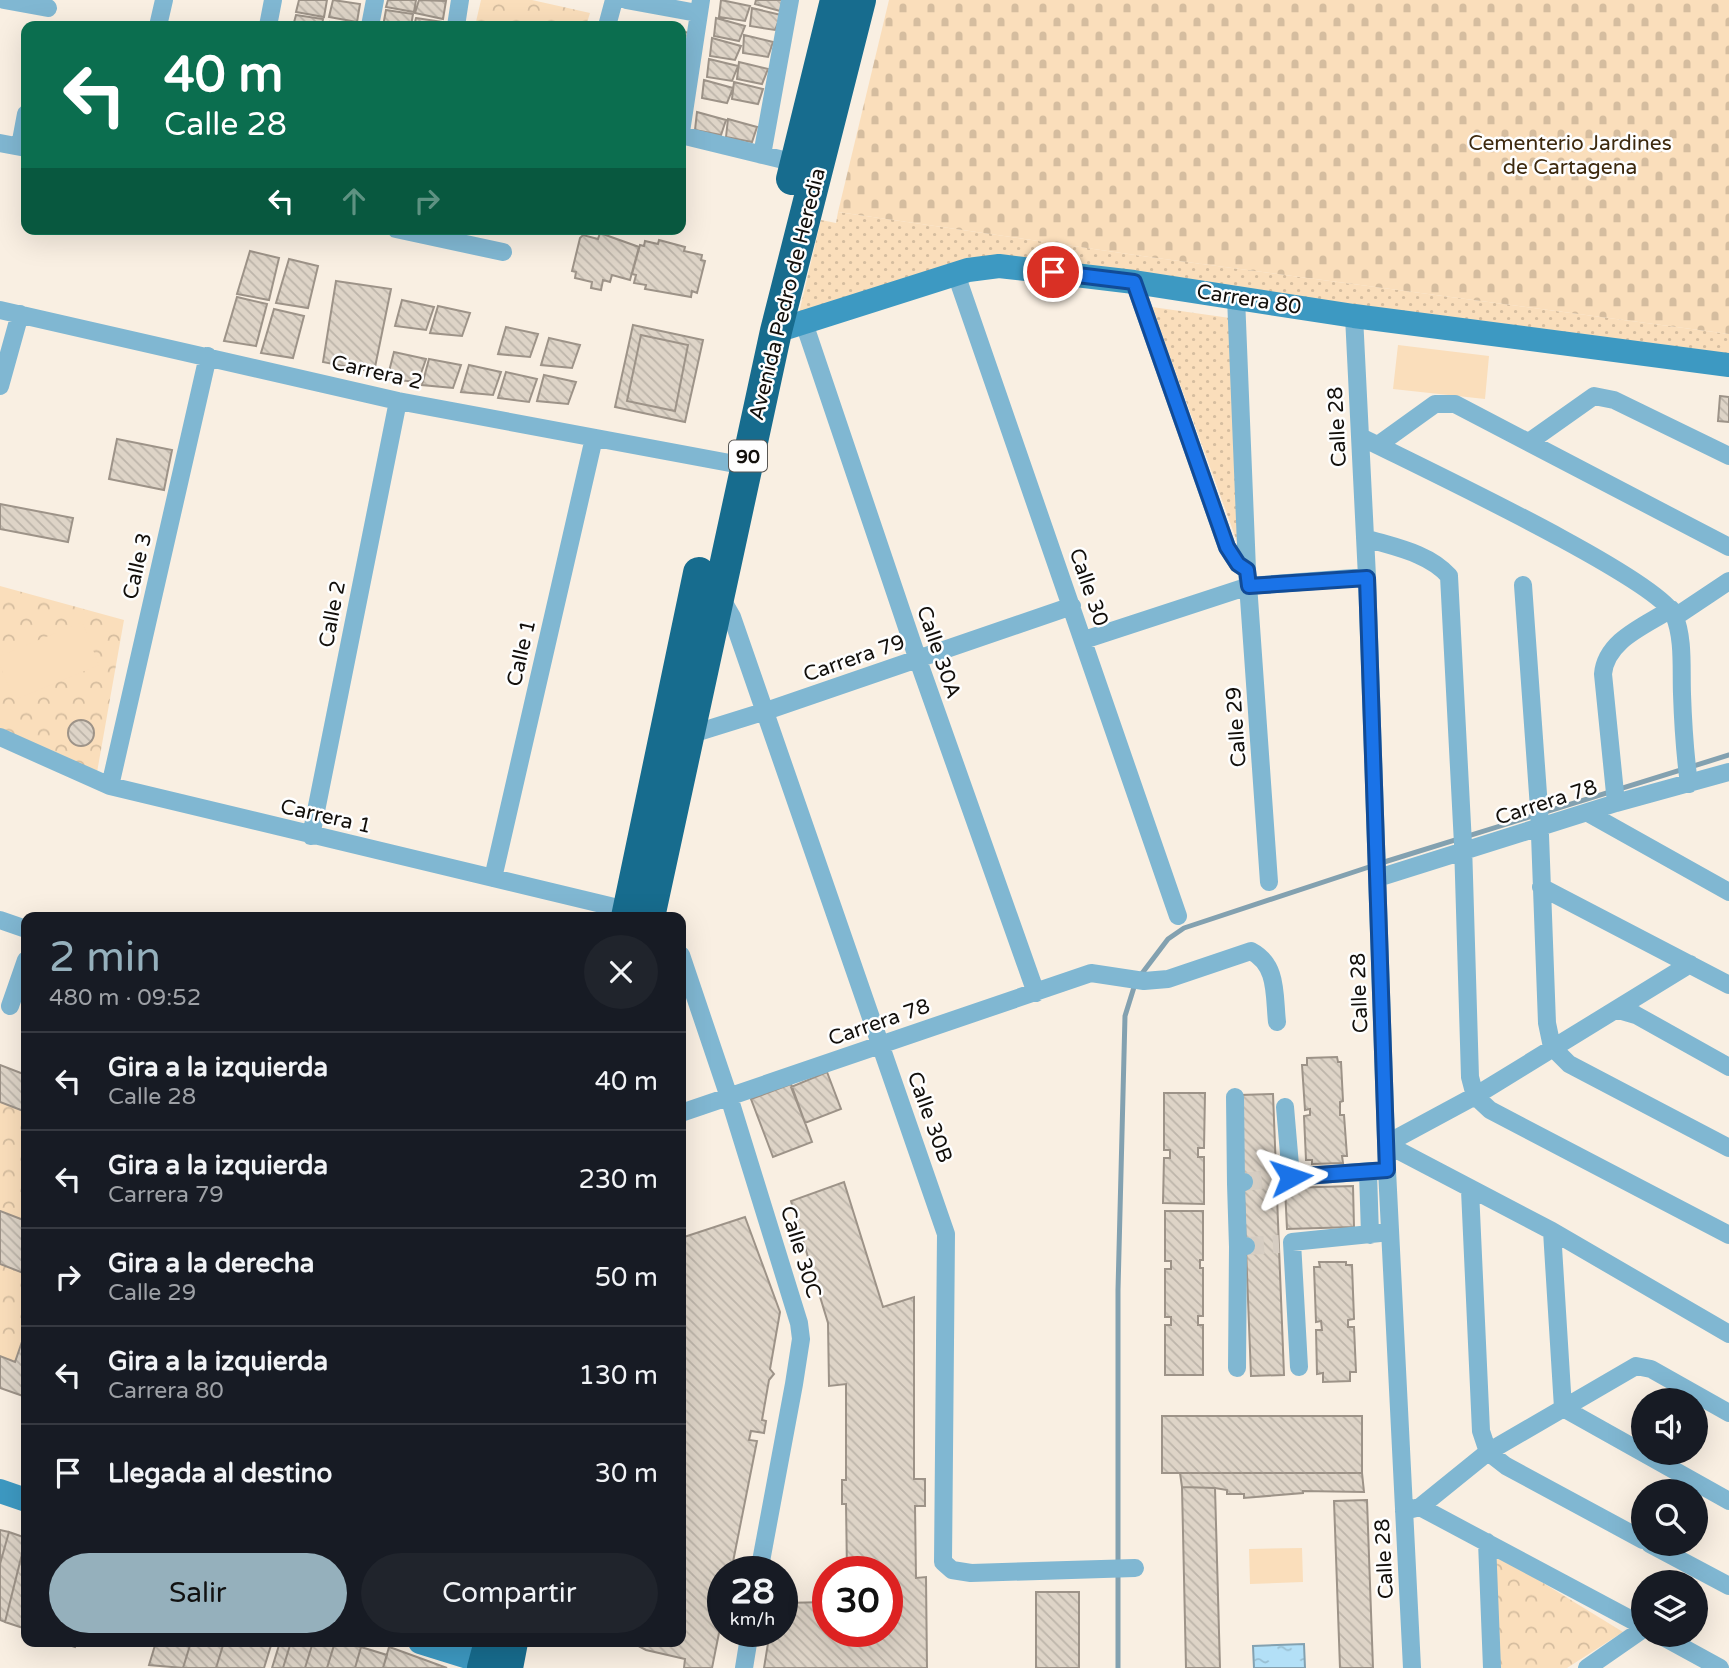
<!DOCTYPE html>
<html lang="es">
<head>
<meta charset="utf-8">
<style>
	body { margin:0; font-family:"Varela Round",sans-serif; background:#20242c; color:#f1f3f6; height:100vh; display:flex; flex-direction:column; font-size:26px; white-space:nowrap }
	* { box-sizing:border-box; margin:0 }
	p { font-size:23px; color:#9ea1a6 }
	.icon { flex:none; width:38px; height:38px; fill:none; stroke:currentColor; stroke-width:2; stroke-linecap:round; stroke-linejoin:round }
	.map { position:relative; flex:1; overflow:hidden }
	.details { position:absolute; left:21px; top:912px; width:665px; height:735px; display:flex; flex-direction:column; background:#171b24; border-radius:14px; box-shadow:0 7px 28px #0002 }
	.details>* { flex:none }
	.guide { position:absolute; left:21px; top:21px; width:665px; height:214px; border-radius:14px; box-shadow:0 7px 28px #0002; background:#0b6e4f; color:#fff; overflow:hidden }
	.buttons { position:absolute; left:1631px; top:1388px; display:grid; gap:14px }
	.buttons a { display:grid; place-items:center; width:77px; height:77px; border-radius:50%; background:#171b24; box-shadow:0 7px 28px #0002; font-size:35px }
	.speed { position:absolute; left:707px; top:1556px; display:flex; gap:14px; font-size:35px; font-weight:700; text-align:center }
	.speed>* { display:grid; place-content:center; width:91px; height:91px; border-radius:50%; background:#171b24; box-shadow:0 7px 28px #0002; line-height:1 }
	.speed small { font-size:18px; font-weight:400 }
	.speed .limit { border:10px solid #d22; background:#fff; color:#111 }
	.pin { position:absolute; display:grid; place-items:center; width:60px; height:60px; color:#fff; margin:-30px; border:4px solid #fff; border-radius:50%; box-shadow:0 2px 7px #0007 }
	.me { position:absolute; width:77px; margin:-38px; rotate:85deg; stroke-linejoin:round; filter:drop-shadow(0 0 5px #0008) }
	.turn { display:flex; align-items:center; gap:24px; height:147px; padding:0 28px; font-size:32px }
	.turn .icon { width:91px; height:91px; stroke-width:2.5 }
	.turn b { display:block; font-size:49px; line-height:60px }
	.lanes { display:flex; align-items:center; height:66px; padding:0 28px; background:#0003; justify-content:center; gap:35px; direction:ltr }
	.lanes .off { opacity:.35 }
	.round { display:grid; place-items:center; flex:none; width:74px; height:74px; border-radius:37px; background:#20242c }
	.headline { display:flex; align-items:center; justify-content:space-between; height:119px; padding:0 28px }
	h1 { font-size:42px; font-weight:600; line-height:52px; color:#95b0bc }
	.button { display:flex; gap:14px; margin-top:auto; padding:14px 28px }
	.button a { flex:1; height:80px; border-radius:42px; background:#95b0bc; color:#111; font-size:28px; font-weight:600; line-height:80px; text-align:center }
	.button a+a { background:#20242c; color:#f1f3f6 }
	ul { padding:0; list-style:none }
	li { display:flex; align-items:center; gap:21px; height:98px; padding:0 28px; border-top:2px solid #363941 }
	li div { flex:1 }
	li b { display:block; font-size:26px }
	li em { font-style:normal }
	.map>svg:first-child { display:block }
	.grass { fill:url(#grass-dots) }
	.cemetery { fill:url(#cemetery-stones) }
	.park { fill:url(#park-crowns) }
	.pitch { fill:#fadebb }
	.water { fill:url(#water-ripples); stroke:#83a1b0; stroke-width:2 }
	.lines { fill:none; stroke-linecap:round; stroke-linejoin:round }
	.stream { stroke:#83a1b0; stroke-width:5 }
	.building { fill:url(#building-back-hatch); stroke:#9d9388; stroke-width:2 }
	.street-tunnel { stroke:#d6cdc2; stroke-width:18; stroke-dasharray:18 9; stroke-linecap:butt }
	.street { stroke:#80b7d2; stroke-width:18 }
	.secondary { stroke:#3d99c2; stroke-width:24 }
	.highway { stroke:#176c8e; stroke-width:32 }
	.route-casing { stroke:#114b97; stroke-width:18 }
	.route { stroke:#1a73e8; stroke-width:12 }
	.labels { text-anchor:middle; stroke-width:5; stroke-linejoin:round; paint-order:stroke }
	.shield { fill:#fefefe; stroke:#595754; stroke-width:2 }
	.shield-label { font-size:19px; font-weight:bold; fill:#120f0b }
	.park-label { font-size:21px; fill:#3d290e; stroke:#fefefe }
	.street-label { font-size:21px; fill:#120f0b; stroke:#fefefe }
</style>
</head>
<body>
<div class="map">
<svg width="1729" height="1668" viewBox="0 0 1729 1668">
	<defs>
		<pattern id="grass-dots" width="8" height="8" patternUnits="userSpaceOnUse" patternTransform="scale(1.75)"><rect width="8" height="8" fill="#fadebb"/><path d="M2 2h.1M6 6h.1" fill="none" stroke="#d5bd9f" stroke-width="1.8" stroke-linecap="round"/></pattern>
		<pattern id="cemetery-stones" width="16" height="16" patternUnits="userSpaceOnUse" patternTransform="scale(1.75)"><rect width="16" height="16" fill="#fadebb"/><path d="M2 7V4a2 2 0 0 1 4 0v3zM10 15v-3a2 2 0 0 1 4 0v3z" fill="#d5bd9f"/></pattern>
		<pattern id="park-crowns" width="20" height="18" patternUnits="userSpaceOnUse" patternTransform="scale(1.75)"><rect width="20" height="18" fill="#fadebb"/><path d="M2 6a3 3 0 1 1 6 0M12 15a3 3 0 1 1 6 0" fill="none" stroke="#d5bd9f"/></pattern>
		<pattern id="water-ripples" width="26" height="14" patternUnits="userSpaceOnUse" patternTransform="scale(1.75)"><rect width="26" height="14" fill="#b3e0f7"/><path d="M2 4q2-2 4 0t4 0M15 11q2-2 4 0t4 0" fill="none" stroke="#99bfd2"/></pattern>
		<pattern id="building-back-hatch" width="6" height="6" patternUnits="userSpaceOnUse" patternTransform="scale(1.75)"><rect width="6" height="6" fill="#ded4c7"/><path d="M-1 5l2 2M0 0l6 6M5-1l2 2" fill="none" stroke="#bdb5aa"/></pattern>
	</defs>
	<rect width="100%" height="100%" fill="#f9efe2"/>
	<!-- grass -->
	<path class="grass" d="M838,212L1149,257L1729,334V359L993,256L798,317L821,220L836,223Z
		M1152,307L1230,318L1240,550Z"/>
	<!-- cemetery -->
	<path class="cemetery" d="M889,0H1729V334L1149,257L838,212Z"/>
	<!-- park -->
	<path class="park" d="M481,0H532L590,13L586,26H475Z
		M0,586L124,620L96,778L0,731Z
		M0,1102L26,1112V1221L0,1211Z
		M0,1264L26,1274V1330L15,1362L0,1356Z
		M1494,1553L1623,1632L1567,1668H1498Z"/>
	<!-- pitch -->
	<path class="pitch" d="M1398,345L1489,356L1485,399L1393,389Z
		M82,622L99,665L14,700L0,665V656Z
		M1302,1548L1303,1582L1250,1584L1249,1549Z"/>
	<!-- water -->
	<path class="water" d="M1304,1644L1305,1668H1254L1253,1646Z"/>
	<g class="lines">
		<!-- stream -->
		<path class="stream" d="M1381,863L1729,755
			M1140,976L1168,939L1184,928L1372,866
			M1118,1668V1290L1125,1016L1135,984"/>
	</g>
	<!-- building -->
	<path class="building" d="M299,0H327L324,17L296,12Z
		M333,0L360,4L357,22L329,17Z
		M388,0H416L414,12L386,7Z
		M419,0L446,1L443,19L415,13Z
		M721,0L750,6L745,21L719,17Z
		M756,0H783L780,11L755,4Z
		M752,8L781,15L775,30L750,26Z
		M386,10L413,14L411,26H383Z
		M296,15L323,19L322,26H293Z
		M416,18L443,22L442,26H414Z
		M716,18L745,26L739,41L714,36Z
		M330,22L356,26H329Z
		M681,31L689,33L682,66H681Z
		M744,35L773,42L768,57L743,53Z
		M712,38L741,46L735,60L710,56Z
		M709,59L738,66L732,81L707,77Z
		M739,62L768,69L762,84L737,79Z
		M704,80L733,88L727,103L702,98Z
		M734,82L763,89L758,104L732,99Z
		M697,112L726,120L721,135L695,130Z
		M728,119L757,127L752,142L726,137Z
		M600,233L639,247L630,280L612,275L610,282L603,280L601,290L591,288L592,282L575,278L576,272L572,271L580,238L583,235L598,239Z
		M659,240L685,247L684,251L702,255L701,260L705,261L697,293L692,291L691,297L645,289L646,285L634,283L636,275L632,274L640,245L644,246L645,241L658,244Z
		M250,251L279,258L269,300L237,294Z
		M289,259L318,266L308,308L276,303Z
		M336,281L391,289L374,372L323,362Z
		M237,297L267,304L256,346L224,341Z
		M402,300L434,307L426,330L395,326Z
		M438,306L470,313L462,336L430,333Z
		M274,309L304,316L293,358L261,353Z
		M633,325L703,340L685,422L615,407Z
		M506,327L538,334L530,357L498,354Z
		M641,335L688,345L675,411L627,401Z
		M549,338L580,345L572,368L541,365Z
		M394,352L426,359L418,382L387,379Z
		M429,359L461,365L453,388L422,385Z
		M469,365L501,372L493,395L461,392Z
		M506,372L537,379L529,402L498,398Z
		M544,375L576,382L568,404L537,401Z
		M1720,396L1729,397V422L1718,421Z
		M117,439L172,450L164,490L109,479Z
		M0,504L73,518L68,542L0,529Z
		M68 733a13 13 0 1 1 26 0a13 13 0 1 1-26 0Z
		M1337,1057L1338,1062H1341L1343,1101L1340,1102V1115H1344L1347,1156H1342L1343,1163L1312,1164V1160H1306L1304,1116L1310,1115V1109L1305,1110L1302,1065H1307V1058Z
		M0,1065L26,1075V1112L0,1102Z
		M827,1072L841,1109L805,1123L791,1087Z
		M791,1084L812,1142L773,1157L751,1099Z
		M1164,1093H1205L1204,1148H1198V1157H1204V1204L1163,1203L1164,1158H1170V1150H1164Z
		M1273,1094L1284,1375L1251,1376L1240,1095Z
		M844,1182L883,1307L914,1297V1479H925V1506H915L916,1578L926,1577L927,1668H764L770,1631H782V1603L828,1602V1631H887V1572H847L846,1504H842V1480H846V1384L829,1386L828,1323L791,1201Z
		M1353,1186L1354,1227L1287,1229L1285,1188Z
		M0,1211L26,1221V1274L0,1264Z
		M1165,1211H1203V1260H1200V1268H1203V1316H1198V1325H1203V1375H1165V1325H1171V1317H1165V1269H1171V1261H1165Z
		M745,1217L780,1312L770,1369L774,1374L769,1380L762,1420L766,1421L764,1433L751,1431L749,1440L757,1441L731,1572H723V1613L712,1668H684L685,1659L646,1650L631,1642H681V1238Z
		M1319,1262H1346V1265H1352L1354,1319L1348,1320V1327H1354L1356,1372H1350V1381L1323,1382V1373L1317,1374L1316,1330H1322L1321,1321L1316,1322L1314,1267H1320Z
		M26,1330V1397L0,1388V1356L15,1362Z
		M1162,1416H1362V1473H1162Z
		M1180,1473H1362L1364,1492L1303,1491V1493L1244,1498V1494H1227V1490L1215,1488L1182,1487Z
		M1182,1487L1215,1488L1220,1668H1186Z
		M1367,1500L1373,1668H1340L1334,1501Z
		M0,1530L9,1532L0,1564Z
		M9,1532L26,1538L5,1622L0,1620V1564Z
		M26,1538V1616L23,1628L5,1622Z
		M1036,1592H1079V1668H1036Z
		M60,1642H77L75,1647Z
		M156,1642H191L183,1668L149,1665Z
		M191,1642H224L216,1668H183Z
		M224,1642H272L264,1668H216Z
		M280,1642H291L283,1668H272Z
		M291,1642H313L305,1668H283Z
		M313,1642H335L327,1668H305Z
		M335,1642L361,1647L355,1668H327Z
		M361,1647L387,1655L383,1668H355Z
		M389,1647L395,1649L447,1668H383Z"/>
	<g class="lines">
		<!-- street-tunnel -->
		<path class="street-tunnel" d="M1244,1182L1276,1178
			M1246,1246L1279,1244"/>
		<!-- street -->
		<path class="street" d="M4,0L48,8
			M626,0L697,13
			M158,26L164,0
			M268,26L273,0
			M370,26L375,0
			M456,26L460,0
			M607,26L614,0
			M681,132L701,0
			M681,135L796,163
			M0,143L26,148
			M20,146L26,114
			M762,155L790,0
			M396,229L503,252
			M956,274L1178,916
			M1134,282L1227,547L1238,564L1247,570
			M1236,297L1247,570L1269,882
			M0,310L398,401L746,466
			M1354,316L1367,577L1387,1170L1412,1668
			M804,323L918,660L1036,993
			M0,386L20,314
			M1361,437C1412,463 1656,577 1674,615C1684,638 1681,669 1682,694C1683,724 1685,754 1689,784
			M1529,442L1594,396L1614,400L1729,456
			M1378,445L1435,404H1455L1729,547
			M1365,538C1394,547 1429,553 1449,576L1463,844L1470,1077L1475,1096L1490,1110L1729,1235
			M1523,585L1539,808L1547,1023L1552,1047L1569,1064L1729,1148
			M715,600L724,603L732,617L946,1234L943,1562L952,1570L971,1573L1135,1568
			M1675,617L1729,581
			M1084,640L1249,586L1367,577
			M689,735L766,711L1072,606
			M0,737L110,786L635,912
			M110,786L208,356
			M1616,803L1603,674C1606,640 1645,626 1671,609
			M1588,813L1729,892
			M311,836L398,401
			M493,878L594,438
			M1378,878L1616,803L1729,772
			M1541,887L1729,985
			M0,920L26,929
			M681,955L729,1097L799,1323L801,1339L794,1384L759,1572
			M10,1006L26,960
			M1619,1010L1636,1015L1729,1067
			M1235,1097L1236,1184L1244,1182
			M1285,1107L1291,1177L1387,1170
			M681,1113L1091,973L1144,981L1168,979L1251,951C1278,965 1274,995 1277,1022
			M1386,1144L1552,1231L1729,1334
			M1386,1144L1475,1096L1690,964
			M1368,1172L1370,1235
			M1236,1184L1238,1247
			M1470,1190L1481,1431L1488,1452L1506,1466L1643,1540
			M1552,1231L1563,1408
			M1299,1367L1292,1242L1390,1232
			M1237,1368L1238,1247L1246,1246
			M1563,1408L1729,1501
			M1420,1507L1643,1626
			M1404,1511L1420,1507L1488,1452L1636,1366L1651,1369L1729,1413
			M1487,1542L1492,1668
			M1650,1544L1729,1586
			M1658,1634L1720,1668
			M744,1668L750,1631
			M1587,1668L1643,1629"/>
		<!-- secondary -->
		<path class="secondary" d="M776,331L968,270L999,266L1134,282L1354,316L1729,365
			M0,1491L26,1500
			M420,1642L500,1667"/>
		<!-- highway -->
		<path class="highway" d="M792,179L836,0
			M627,917L699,573
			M649,917L776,331L860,0
			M483,1668L490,1642
			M507,1668L512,1642"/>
	</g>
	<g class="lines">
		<!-- route casing -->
		<g class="route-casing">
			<path id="route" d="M1053,272L1134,282L1227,547L1238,564L1247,570L1249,586L1367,578L1387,1170L1291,1177"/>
		</g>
		<!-- route -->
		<use href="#route" class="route"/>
	</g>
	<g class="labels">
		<!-- shield labels -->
		<rect class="shield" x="729" y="440.5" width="38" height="31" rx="5"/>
		<g class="shield-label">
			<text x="748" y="463">90</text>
		</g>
		<!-- park labels -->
		<g class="park-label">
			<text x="1570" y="150">Cementerio Jardines<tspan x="1570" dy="24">de Cartagena</tspan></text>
		</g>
		<!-- street labels -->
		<g class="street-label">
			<text transform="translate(787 294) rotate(-76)" y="7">Avenida Pedro de Heredia</text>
			<text transform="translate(1249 299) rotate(9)" y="7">Carrera 80</text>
			<text transform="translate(377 372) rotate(13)" y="7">Carrera 2</text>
			<text transform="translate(1337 427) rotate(-93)" y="7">Calle 28</text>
			<text transform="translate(137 566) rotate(-77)" y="7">Calle 3</text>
			<text transform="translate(1089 587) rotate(71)" y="7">Calle 30</text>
			<text transform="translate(332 614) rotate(-79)" y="7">Calle 2</text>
			<text transform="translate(939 652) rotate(71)" y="7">Calle 30A</text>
			<text transform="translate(521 653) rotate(-77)" y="7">Calle 1</text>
			<text transform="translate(854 658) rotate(-19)" y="7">Carrera 79</text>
			<text transform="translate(1236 727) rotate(-94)" y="7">Calle 29</text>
			<text transform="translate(1546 802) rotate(-18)" y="7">Carrera 78</text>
			<text transform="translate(326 816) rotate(13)" y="7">Carrera 1</text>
			<text transform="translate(1359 993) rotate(-92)" y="7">Calle 28</text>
			<text transform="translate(879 1022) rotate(-19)" y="7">Carrera 78</text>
			<text transform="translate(930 1117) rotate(70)" y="7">Calle 30B</text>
			<text transform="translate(801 1252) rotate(73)" y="7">Calle 30C</text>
			<text transform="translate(1384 1559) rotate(-93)" y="7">Calle 28</text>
		</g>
	</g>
</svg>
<div class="buttons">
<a><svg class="icon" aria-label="sound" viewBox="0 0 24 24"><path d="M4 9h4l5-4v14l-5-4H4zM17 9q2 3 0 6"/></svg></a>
<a><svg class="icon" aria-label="search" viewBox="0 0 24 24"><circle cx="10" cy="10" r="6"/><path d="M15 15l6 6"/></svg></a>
<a><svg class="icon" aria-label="layers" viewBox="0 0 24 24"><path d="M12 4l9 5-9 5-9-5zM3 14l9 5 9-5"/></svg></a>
</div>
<div class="speed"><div>28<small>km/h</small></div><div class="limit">30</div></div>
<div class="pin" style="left:1053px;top:272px;background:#d93025"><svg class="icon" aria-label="arrive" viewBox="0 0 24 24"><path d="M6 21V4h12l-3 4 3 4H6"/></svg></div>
<svg class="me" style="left:1291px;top:1177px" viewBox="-20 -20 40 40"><path d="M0-17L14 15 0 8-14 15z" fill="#1a73e8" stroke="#fff" stroke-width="4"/></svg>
<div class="guide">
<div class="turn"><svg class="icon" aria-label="left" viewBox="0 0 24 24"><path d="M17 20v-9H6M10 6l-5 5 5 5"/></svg><div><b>40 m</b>Calle 28</div></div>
<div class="lanes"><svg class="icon" aria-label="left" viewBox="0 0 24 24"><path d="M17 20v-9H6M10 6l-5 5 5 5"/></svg><svg class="icon off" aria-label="ahead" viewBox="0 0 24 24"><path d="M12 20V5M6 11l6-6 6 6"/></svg><svg class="icon off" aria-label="right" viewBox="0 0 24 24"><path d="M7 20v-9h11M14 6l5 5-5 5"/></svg></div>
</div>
<section class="details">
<div class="headline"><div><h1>2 min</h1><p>480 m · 09:52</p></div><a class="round"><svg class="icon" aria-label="close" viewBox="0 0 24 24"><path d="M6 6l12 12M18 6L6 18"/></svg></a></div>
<ul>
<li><svg class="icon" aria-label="left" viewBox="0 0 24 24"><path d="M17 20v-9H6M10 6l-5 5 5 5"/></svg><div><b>Gira a la izquierda</b><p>Calle 28</p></div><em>40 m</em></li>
<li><svg class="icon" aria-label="left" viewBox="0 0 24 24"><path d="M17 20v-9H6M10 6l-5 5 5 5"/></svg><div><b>Gira a la izquierda</b><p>Carrera 79</p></div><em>230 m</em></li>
<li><svg class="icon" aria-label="right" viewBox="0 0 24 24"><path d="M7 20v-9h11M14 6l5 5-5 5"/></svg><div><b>Gira a la derecha</b><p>Calle 29</p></div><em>50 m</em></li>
<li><svg class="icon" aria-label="left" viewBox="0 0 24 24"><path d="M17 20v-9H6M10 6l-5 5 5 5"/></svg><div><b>Gira a la izquierda</b><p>Carrera 80</p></div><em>130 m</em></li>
<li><svg class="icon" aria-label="arrive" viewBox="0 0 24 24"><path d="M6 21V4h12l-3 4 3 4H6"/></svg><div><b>Llegada al destino</b></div><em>30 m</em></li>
</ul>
<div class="button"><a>Salir</a><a>Compartir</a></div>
</section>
</div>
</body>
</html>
